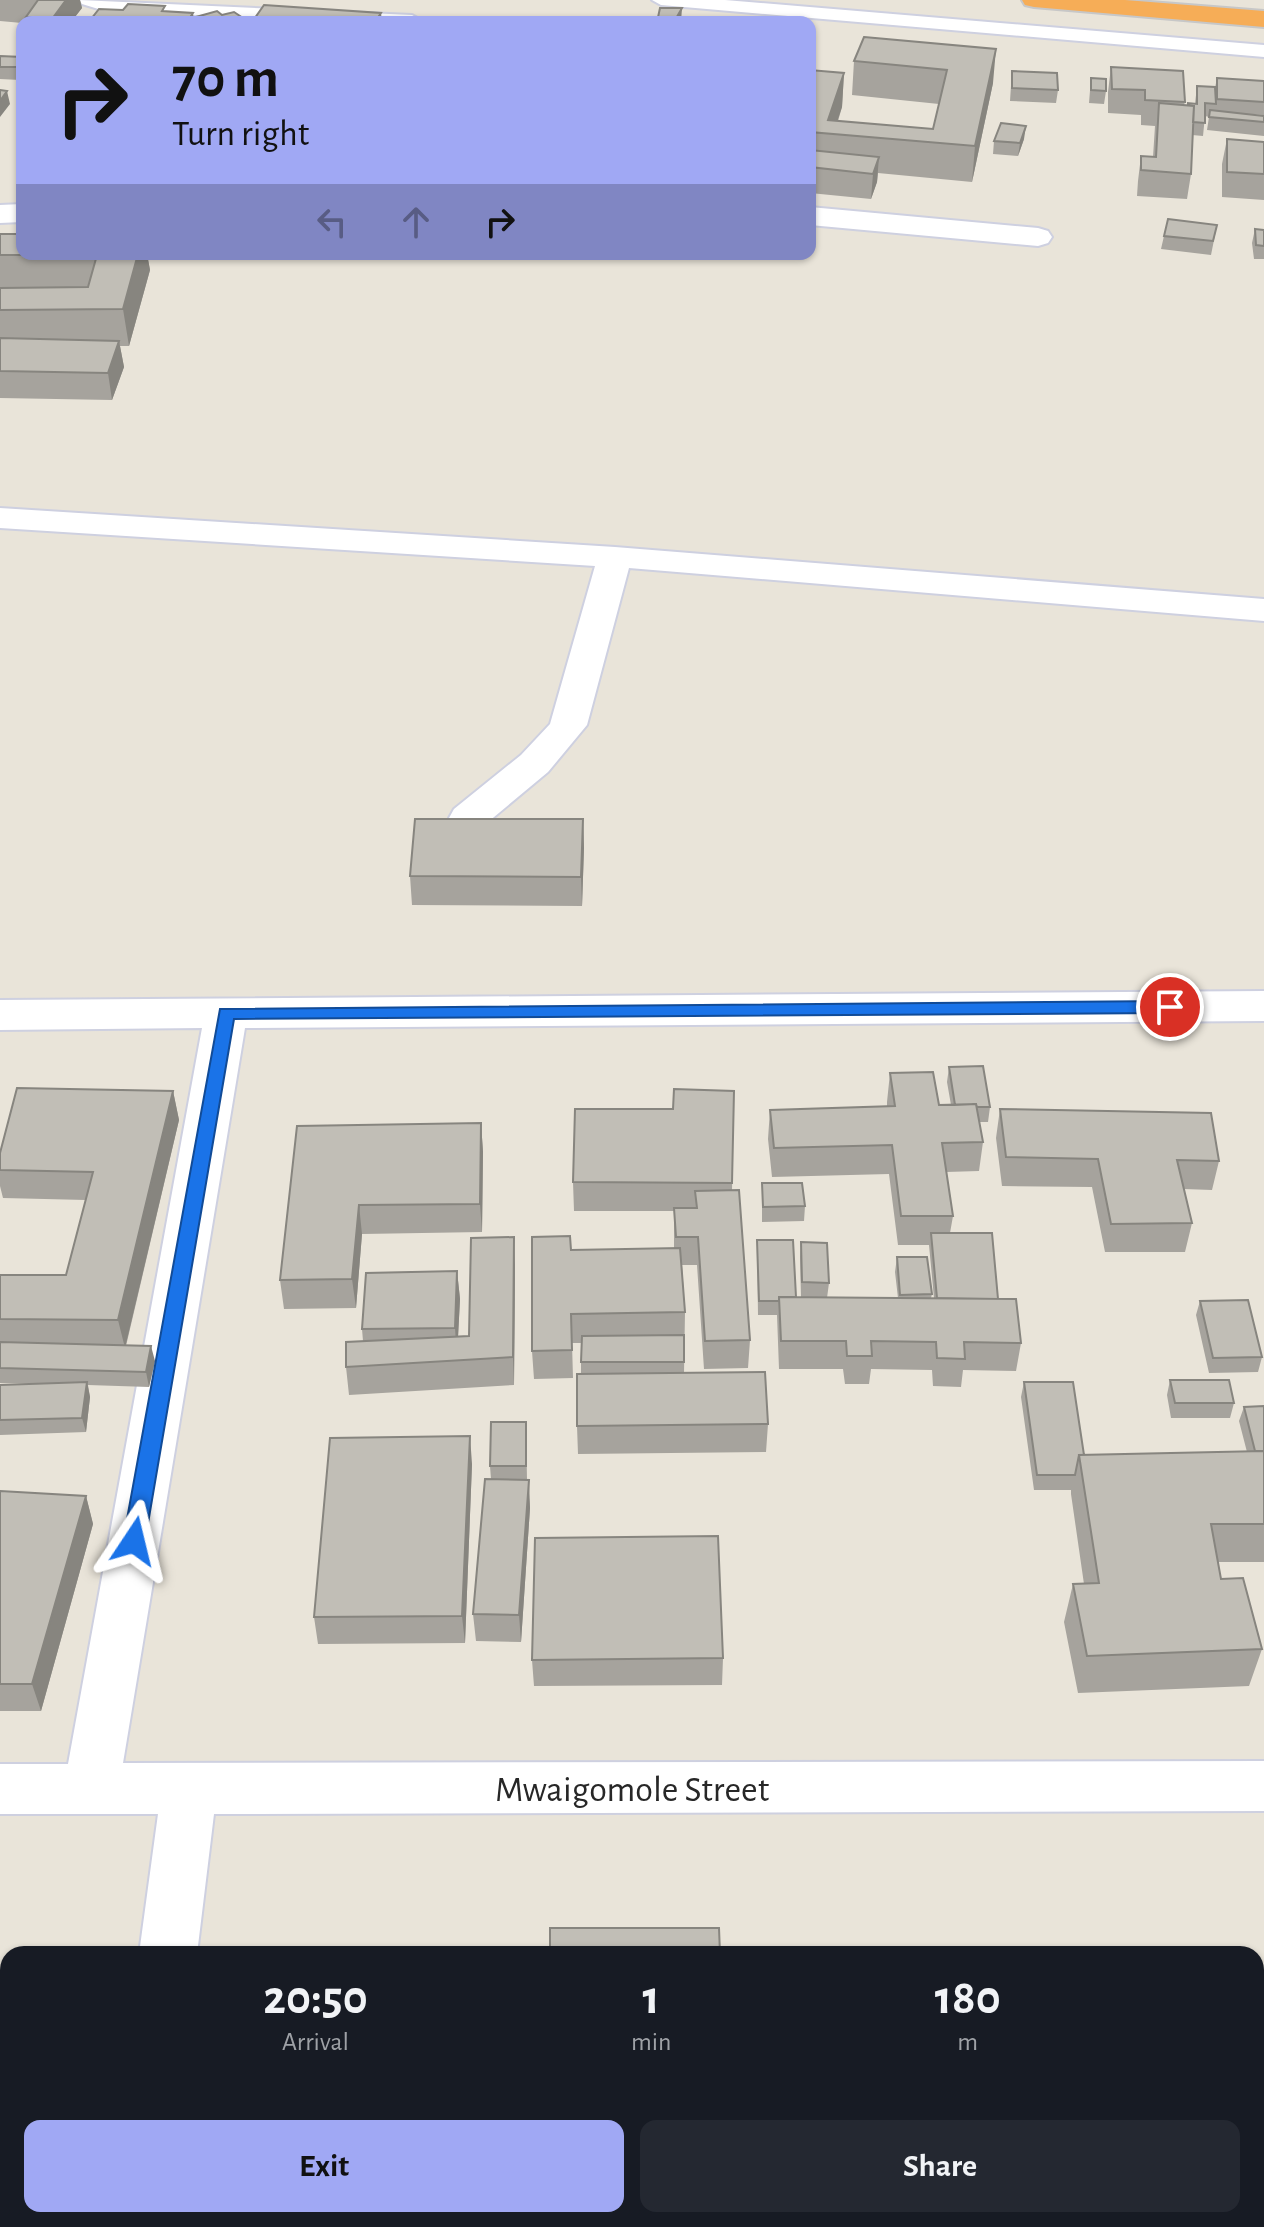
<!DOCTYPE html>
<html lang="en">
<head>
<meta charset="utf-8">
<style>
	body { margin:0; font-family:"Alegreya Sans",sans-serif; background:#242831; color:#f1f3f6; height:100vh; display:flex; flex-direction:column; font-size:30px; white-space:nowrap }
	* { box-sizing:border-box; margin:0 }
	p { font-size:26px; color:#9ea1a6 }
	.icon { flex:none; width:44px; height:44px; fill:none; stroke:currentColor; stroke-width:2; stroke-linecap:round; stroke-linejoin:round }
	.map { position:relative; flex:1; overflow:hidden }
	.drawer { position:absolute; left:0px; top:1946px; width:1264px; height:282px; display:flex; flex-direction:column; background:#171b24; border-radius:24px 24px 0 0; box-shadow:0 2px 6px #0004 }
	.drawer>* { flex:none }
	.hud { position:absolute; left:16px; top:16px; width:800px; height:244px; border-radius:16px; box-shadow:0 2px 6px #0004; background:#a0a8f4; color:#111; overflow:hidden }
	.pin { position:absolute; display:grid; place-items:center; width:68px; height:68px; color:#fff; margin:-34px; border:4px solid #fff; border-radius:50%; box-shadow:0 2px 8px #0007 }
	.me { position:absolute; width:88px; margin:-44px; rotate:10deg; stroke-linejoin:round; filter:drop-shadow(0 0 6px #0008) }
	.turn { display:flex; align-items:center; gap:28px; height:168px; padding:0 24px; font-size:36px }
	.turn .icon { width:104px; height:104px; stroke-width:2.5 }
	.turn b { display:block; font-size:56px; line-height:68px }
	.lanes { display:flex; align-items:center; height:76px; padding:0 24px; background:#0003; justify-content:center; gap:40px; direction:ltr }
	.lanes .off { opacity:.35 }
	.eta { display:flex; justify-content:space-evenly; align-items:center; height:136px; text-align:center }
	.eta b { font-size:48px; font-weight:700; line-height:56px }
	.button { display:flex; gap:16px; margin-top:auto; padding:16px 24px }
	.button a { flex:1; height:92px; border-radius:16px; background:#a0a8f4; color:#111; font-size:32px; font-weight:700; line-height:92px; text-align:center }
	.button a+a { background:#242831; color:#f1f3f6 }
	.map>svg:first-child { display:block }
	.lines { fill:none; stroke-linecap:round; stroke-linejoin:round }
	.lane-casing { stroke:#ced0e0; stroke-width:4 }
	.street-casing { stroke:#ced0e0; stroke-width:4 }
	.highway-casing { stroke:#c7c7c7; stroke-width:4 }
	.lane { fill:#fff; fill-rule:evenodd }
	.street { fill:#fff; fill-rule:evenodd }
	.highway { fill:#f6ad57; fill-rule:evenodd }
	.wall { fill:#a6a39d }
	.shaded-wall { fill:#87857f }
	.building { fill:#c1beb6; stroke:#87857f; stroke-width:2 }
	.route { fill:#1a73e8; stroke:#114b97; stroke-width:2 }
	.labels { text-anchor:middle; stroke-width:6; stroke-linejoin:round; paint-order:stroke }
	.near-street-label { font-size:36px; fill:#272727; stroke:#fff }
</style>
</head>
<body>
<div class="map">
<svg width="1264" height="2227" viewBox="0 0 1264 2227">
	<rect width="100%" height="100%" fill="#e9e4d9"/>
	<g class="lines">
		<!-- lane casing -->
		<g class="lane-casing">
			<path id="lane" d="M79,0L412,15L421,20L336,22L105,11L82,4Z
				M652,0H725L1264,45V57L661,5Z"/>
		</g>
		<!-- street casing -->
		<g class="street-casing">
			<path id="street" d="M22,204V222L0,223V205Z
				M810,207L1038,228L1048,231L1052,237L1048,243L1038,246L810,225Z
				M0,508L615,547L1264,599V621L629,568L587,725L548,772L482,827L468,830L454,827L449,818L454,809L521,755L550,724L595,566L0,528Z
				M1264,991V1021L245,1028L123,1763L1264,1761V1811L214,1814L197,1954H139L158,1814H0V1764H68L202,1028L0,1030V1000Z
				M101,2220H165L164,2227H100Z"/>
		</g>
		<!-- highway casing -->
		<g class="highway-casing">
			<path id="highway" d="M1022,0H1125L1264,11V27L1034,7L1025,5Z"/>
		</g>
		<!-- lane -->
		<use href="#lane" class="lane"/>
		<!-- street -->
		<use href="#street" class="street"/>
		<!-- highway -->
		<use href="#highway" class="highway"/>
	</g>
	<!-- wall -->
	<path class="wall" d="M0,0H80L82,8L71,22L22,23L0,21Z
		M864,37L993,83L972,182L878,173L877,182L871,199L810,193V70L844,73L842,107L838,121L933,129L939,104L852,95L854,61Z
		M0,56L22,57V96H20L18,83L20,80L0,79Z
		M1111,67L1185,102L1184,105L1195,104L1197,86L1215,88L1217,78L1264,81V115L1244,114L1264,116V136L1207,130L1209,117L1205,116L1203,136L1192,135L1191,174L1187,199L1137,196L1138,181L1141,156L1153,157L1155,126L1141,125V115L1108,113V92Z
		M1012,71L1058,90L1056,103L1010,101Z
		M1091,78L1106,91L1104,104L1089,103Z
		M1024,139L1018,156L993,154L994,141Z
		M1227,139L1264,142V200L1222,197V164Z
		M1217,225L1211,255L1161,249L1164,236Z
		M1255,229L1264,230V259H1254L1252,243Z
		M0,234L22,254H147L150,270L129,346H120L124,367L112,400L0,398Z
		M583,819L584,848L582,906L412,905L410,876Z
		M949,1067L990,1107L988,1122H979L983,1142L979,1171L946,1172L953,1216L950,1233L998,1299L1021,1343L1016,1371L963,1370L961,1387L933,1386L932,1370L871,1369L869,1384H845L843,1369H779L777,1315H758L757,1240L796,1297H801L800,1257L801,1242L829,1283L827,1298H898L895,1272L897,1257L932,1294L931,1298H934L929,1245H898L889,1174L772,1177L768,1139L770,1110L887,1107V1102L890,1073L939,1105H951L947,1082Z
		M173,1091L179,1120L126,1346L155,1361L149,1387L88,1385L90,1397L86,1432L0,1435V1385L39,1384L0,1383V1275H66L86,1200L3,1198L0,1186V1153Z
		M734,1091L732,1190L750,1340L748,1368L704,1369L697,1265H682L685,1312L684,1373L768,1424L766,1452L578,1454L577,1426L581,1374V1343H572L573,1378L534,1379L532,1351L571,1250L674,1248V1211H574L573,1182L673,1109Z
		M1000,1109L1219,1161L1212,1190L1184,1189L1192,1223L1185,1252H1105L1092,1187L1002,1186L996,1138Z
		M481,1123L483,1152L482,1232L362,1234L356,1308L284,1309L280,1280L297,1126Z
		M762,1183L805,1206L804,1221L762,1222Z
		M515,1265L514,1385L349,1395L346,1367L363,1341L362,1329L457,1271L460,1299L458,1336H469Z
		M1200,1301L1262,1357L1258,1372L1209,1373L1196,1315Z
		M1170,1380L1234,1403L1230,1418H1171L1167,1395Z
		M1024,1382L1084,1455L1247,1452L1239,1421L1244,1407L1264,1406V1562H1218L1221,1579L1262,1649L1249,1686L1078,1693L1064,1622L1073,1584H1084L1071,1494V1490H1034L1021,1397Z
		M526,1422L527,1480L530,1508L521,1642L476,1641L473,1614L491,1479L490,1466Z
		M472,1464L465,1643L318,1644L314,1617Z
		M0,1491L86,1496L93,1524L41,1711H0Z
		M723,1658L722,1685L534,1686L532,1660Z
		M1034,2220H1118V2227H1035Z
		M1177,2220H1256L1264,2227H1178Z"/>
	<!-- shaded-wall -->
	<path class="shaded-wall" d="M66,0H80L82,8L71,22H53L52,19Z
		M682,8L681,22H674Z
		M193,13L194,22H187Z
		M381,13L382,22H375Z
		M996,49L993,83L972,182L975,146Z
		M844,73L842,107L833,134L828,120Z
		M7,91L10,104L0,117V101Z
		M1026,126L1024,139L1018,156L1020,143Z
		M879,157L877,182L871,199L873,174Z
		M138,254H147L150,270L129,346L123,309Z
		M119,341L124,367L112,400L108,373Z
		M583,819L584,848L582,906L581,877Z
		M173,1091L179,1120L125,1348L118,1320Z
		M481,1123L483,1152L482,1232L480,1204Z
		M359,1205L362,1234L356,1308L352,1279Z
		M514,1237L515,1265L514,1385L513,1357Z
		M457,1271L460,1299L457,1357L455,1328Z
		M151,1346L155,1361L149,1387L146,1372Z
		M87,1382L90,1397L86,1432L82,1418Z
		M470,1436L472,1464L465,1643L462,1616Z
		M529,1480L530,1508L521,1642L519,1615Z
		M86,1496L93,1524L41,1711L32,1684Z"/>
	<!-- building -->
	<path class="building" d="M37,0H66L52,19L26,17L38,0Z
		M128,4L165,6L162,11L193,13L187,22H79L82,19H91L99,9L123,10Z
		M264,5L381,13L375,22H252Z
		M660,8H682L674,22H657Z
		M217,11L222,15L234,12L249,22H203L196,17Z
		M441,20L503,21L440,22Z
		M864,37L996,49L975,146L810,132V70L844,73L828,120L933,129L947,70L854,61Z
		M0,56L22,57V67H0Z
		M1111,67L1183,71L1185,102L1145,100V90L1112,89Z
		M1012,71L1057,73L1058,90L1012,88Z
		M1091,78L1106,79V91L1091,90Z
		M1217,78L1264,81V102L1217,99Z
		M1197,86L1215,87L1216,104L1205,103V123L1193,122L1194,106L1188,105V103L1197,104Z
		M0,90L7,91L0,101Z
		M1159,103L1194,106L1191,174L1141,170V156L1156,157Z
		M1210,110L1264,116V122L1209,117Z
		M1001,123L1026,126L1020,143L994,141Z
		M1227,139L1264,142V174L1227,172Z
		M810,150L879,157L873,174L810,167Z
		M1168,219L1217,225L1213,241L1164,236Z
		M1255,229L1264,230V246L1256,245Z
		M0,234H22V254H138L123,309L0,310V288L88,287L97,255H0Z
		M0,338L119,341L108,373L0,371Z
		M415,819H583L581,877L410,876Z
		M983,1066L990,1107H977L976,1104L955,1105L949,1067Z
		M933,1072L939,1105L976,1104L983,1142L942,1143L953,1216H901L892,1145L774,1148L770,1110L895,1106L890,1073Z
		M17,1088L173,1091L118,1320L0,1319V1275H66L93,1172L0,1170V1153Z
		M674,1089L734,1091L732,1183L573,1182L575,1109H673Z
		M1000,1109L1211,1113L1219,1161L1177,1160L1192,1223L1111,1224L1098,1159L1006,1157Z
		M481,1123L480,1204L359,1205L352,1279L280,1280L297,1126Z
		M762,1183H802L805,1206L763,1207Z
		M739,1190L750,1340L705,1341L698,1237H676L674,1208H697L695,1191Z
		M931,1233H992L998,1299L937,1298Z
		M570,1236L571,1250L680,1248L685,1312L571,1314L572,1350L532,1351V1237Z
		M514,1237L513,1357L346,1367V1342L469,1336L471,1238Z
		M757,1240H793L796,1297H779V1301H759Z
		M801,1242L827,1243L829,1283L802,1282Z
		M897,1257H927L932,1294L900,1295Z
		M457,1271L455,1328L362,1329L366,1273Z
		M779,1297L1016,1299L1021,1343L964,1342L965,1359L937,1358L936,1342L871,1341L872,1356H847L846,1341H781Z
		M1248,1300L1262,1357L1213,1358L1200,1301Z
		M684,1335V1362H581L582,1336Z
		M0,1342L151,1346L146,1372L0,1368Z
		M765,1372L768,1424L577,1426V1374Z
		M1170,1380H1229L1234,1403H1175Z
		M87,1382L82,1418L0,1420V1385Z
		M1024,1382H1073L1084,1455H1079L1075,1475H1037Z
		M1264,1406V1451H1255L1244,1407Z
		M491,1422H526V1466H490Z
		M470,1436L462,1616L314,1617L330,1438Z
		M1264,1451V1524H1211L1221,1579L1243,1578L1262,1649L1087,1656L1073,1584L1099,1583L1079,1455Z
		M485,1479L529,1480L519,1615L473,1614Z
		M0,1491L86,1496L32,1684H0Z
		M718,1536L723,1658L532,1660L535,1538Z
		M550,1928H719L720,1954H550Z
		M470,1950V1954H264Z
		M1256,2000H1264V2227H1191L1190,2220H1256Z
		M769,2220H811V2227H769Z
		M1044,2220H1118V2227H1044Z"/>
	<!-- route -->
	<path class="route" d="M1170,1001L1178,1007L1170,1013L234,1019L145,1541L142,1547L134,1550L126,1547L123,1541L220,1009Z"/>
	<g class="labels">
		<!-- near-street labels -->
		<g class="near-street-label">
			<text x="632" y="1801">Mwaigomole Street</text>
		</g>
	</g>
</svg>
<div class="pin" style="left:1170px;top:1007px;background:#d93025"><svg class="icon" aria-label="arrive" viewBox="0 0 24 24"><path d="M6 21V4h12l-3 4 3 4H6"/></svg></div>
<svg class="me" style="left:134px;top:1541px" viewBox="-20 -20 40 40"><path d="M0-17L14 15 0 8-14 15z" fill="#1a73e8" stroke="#fff" stroke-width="4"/></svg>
<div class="hud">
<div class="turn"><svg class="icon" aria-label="right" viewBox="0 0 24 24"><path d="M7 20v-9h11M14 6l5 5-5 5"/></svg><div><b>70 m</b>Turn right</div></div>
<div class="lanes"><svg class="icon off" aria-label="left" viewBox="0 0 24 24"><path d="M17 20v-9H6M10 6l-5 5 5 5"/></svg><svg class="icon off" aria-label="ahead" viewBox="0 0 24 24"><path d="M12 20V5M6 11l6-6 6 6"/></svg><svg class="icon" aria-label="right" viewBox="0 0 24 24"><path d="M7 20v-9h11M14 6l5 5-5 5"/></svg></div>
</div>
<section class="drawer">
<div class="eta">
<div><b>20:50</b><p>Arrival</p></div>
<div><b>1</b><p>min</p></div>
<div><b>180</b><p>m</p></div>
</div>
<div class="button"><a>Exit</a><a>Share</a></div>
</section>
</div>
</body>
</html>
